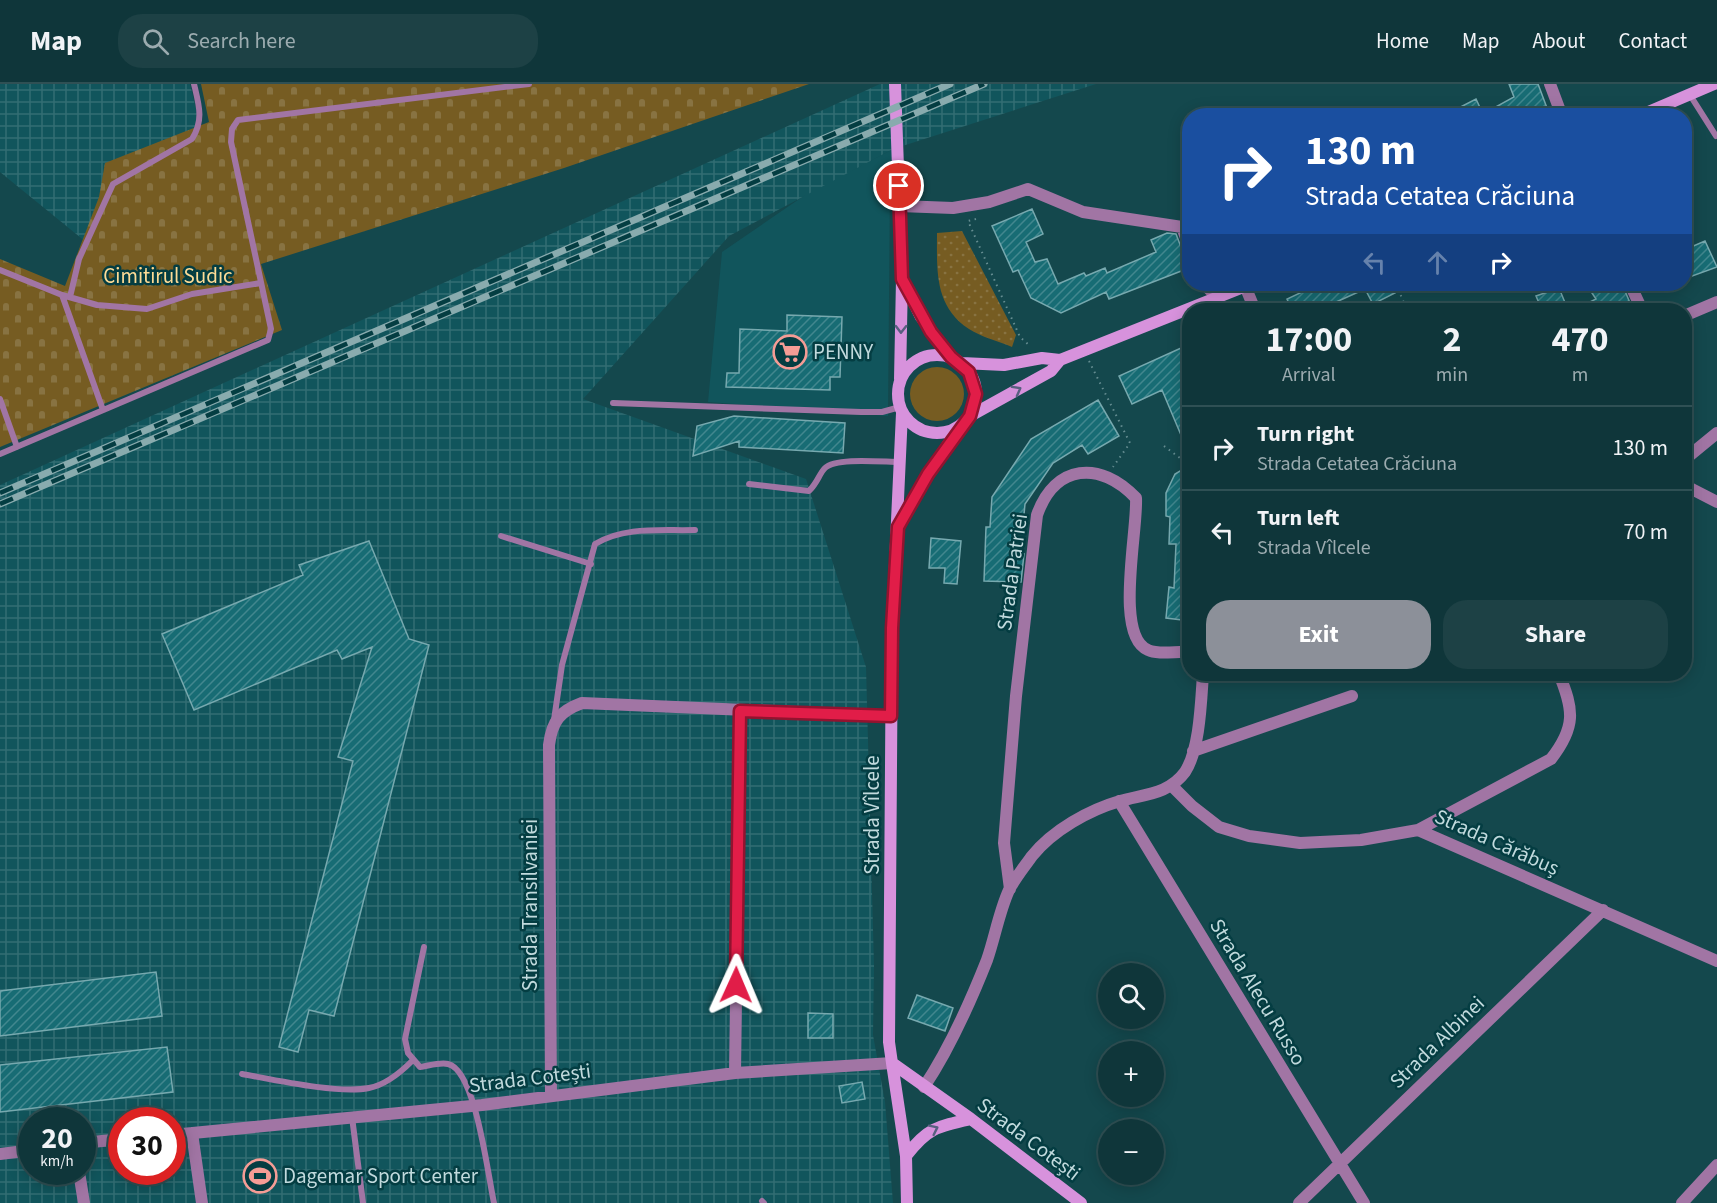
<!DOCTYPE html>
<html lang="en">
<head>
<meta charset="utf-8">
<style>
	body { margin:0; font-family:"Source Sans 3",sans-serif; background:#1d4145; color:#f1f3f6; height:100vh; display:flex; flex-direction:column; font-size:22px; white-space:nowrap }
	* { box-sizing:border-box; margin:0 }
	p { font-size:20px; color:#9babaf }
	.icon { flex:none; width:33px; height:33px; fill:none; stroke:currentColor; stroke-width:2; stroke-linecap:round; stroke-linejoin:round }
	.map { position:relative; flex:1; overflow:hidden }
	.details { position:absolute; left:1182px; top:219px; width:510px; height:378px; display:flex; flex-direction:column; background:#0f363a; border-radius:24px; box-shadow:0 3px 15px #0003,0 0 0 2px #2f5054 }
	.details>* { flex:none }
	.banner { position:absolute; left:1182px; top:24px; width:510px; height:183px; border-radius:24px; box-shadow:0 3px 15px #0003,0 0 0 2px #2f5054; background:#1a4fa0; color:#fff; overflow:hidden }
	.fabs { position:absolute; left:1098px; top:879px; display:grid; gap:12px }
	.fabs a { display:grid; place-items:center; width:66px; height:66px; border-radius:50%; background:#0f363a; box-shadow:0 3px 15px #0003,0 0 0 2px #2f5054; font-size:30px }
	.speed { position:absolute; left:18px; top:1023px; display:flex; gap:12px; font-size:30px; font-weight:700; text-align:center }
	.speed>* { display:grid; place-content:center; width:78px; height:78px; border-radius:50%; background:#0f363a; box-shadow:0 3px 15px #0003,0 0 0 2px #2f5054; line-height:1 }
	.speed small { font-size:15px; font-weight:400 }
	.speed .limit { border:9px solid #d22; background:#fff; color:#111 }
	.pin { position:absolute; display:grid; place-items:center; width:51px; height:51px; color:#fff; margin:-26px; border:3px solid #fff; border-radius:50%; box-shadow:0 2px 6px #0007 }
	.me { position:absolute; width:66px; margin:-33px; rotate:1deg; stroke-linejoin:round; filter:drop-shadow(0 0 4px #0008) }
	.turn { display:flex; align-items:center; gap:21px; height:126px; padding:0 24px; font-size:27px }
	.turn .icon { width:78px; height:78px; stroke-width:2.5 }
	.turn b { display:block; font-size:42px; line-height:51px }
	.lanes { display:flex; align-items:center; height:57px; padding:0 24px; background:#0003; justify-content:center; gap:30px; direction:ltr }
	.lanes .off { opacity:.35 }
	.eta { display:flex; justify-content:space-evenly; align-items:center; height:102px; text-align:center }
	.eta b { font-size:36px; font-weight:700; line-height:42px }
	.primary-button { display:flex; gap:12px; margin-top:auto; padding:12px 24px }
	.primary-button a { flex:1; height:69px; border-radius:24px; background:#8c9099; color:#fff; font-size:24px; font-weight:700; line-height:69px; text-align:center }
	.primary-button a+a { background:#1d4145; color:#f1f3f6 }
	ul { padding:0; list-style:none }
	li { display:flex; align-items:center; gap:18px; height:84px; padding:0 24px; border-top:2px solid #2f5054 }
	li div { flex:1 }
	li b { display:block; font-size:22px }
	li em { font-style:normal }
	header { display:flex; align-items:center; gap:36px; box-sizing:border-box; height:84px; padding:0 30px; background:#0f363a; border-bottom:2px solid #2f5054 }
	header strong { font-size:28px }
	nav { display:flex; gap:33px; margin-inline-start:auto; font-size:21px }
	.search { width:420px; height:54px; background:#1d4145; display:flex; align-items:center; gap:15px; box-sizing:border-box; padding:0 21px; border-radius:24px; color:#9babaf; font-size:22px }
	.map>svg:first-child { display:block }
	.built { fill:#11555c }
	.industrial { fill:url(#industrial-grid); fill-rule:evenodd }
	.cemetery { fill:url(#cemetery-stones) }
	.park { fill:url(#park-dots) }
	.garden { fill:#765c22 }
	.building { fill:url(#building-hatch); stroke:#77a9af; stroke-width:1.5 }
	.lines { fill:none; stroke-linecap:round; stroke-linejoin:round }
	.path { stroke:#658d91; stroke-width:2; stroke-dasharray:1.5 4.5; stroke-linecap:butt }
	.service { stroke:#a175a4; stroke-width:6 }
	.minor { stroke:#a175a4; stroke-width:12 }
	.tertiary { stroke:#a175a4; stroke-width:12 }
	.secondary { stroke:#d792dc; stroke-width:12 }
	.rail-casing { stroke:#89abae; stroke-width:7 }
	.rail { stroke:#043d42; stroke-width:4.5; stroke-dasharray:14; stroke-linecap:butt }
	.oneway { stroke:#585f80 }
	.route-casing { stroke:#92132f; stroke-width:15 }
	.route { stroke:#e11d48; stroke-width:10 }
	.labels { text-anchor:middle; stroke-width:5; stroke-linejoin:round; paint-order:stroke }
	.park-label { font-size:21px; fill:#fddb96; stroke:#043d42 }
	.poi-label { font-size:21px; fill:#c1dadd; stroke:#043d42; text-anchor:start }
	.street-label { font-size:21px; fill:#c1dadd; stroke:#043d42 }
</style>
</head>
<body>
<header>
<strong>Map</strong>
<div class="search"><svg class="icon" aria-label="search" viewBox="0 0 24 24"><circle cx="10" cy="10" r="6"/><path d="M15 15l6 6"/></svg>Search here</div>
<nav><a>Home</a><a>Map</a><a>About</a><a>Contact</a></nav>
</header>
<div class="map">
<svg width="1717" height="1119" viewBox="0 0 1717 1119">
	<defs>
		<pattern id="industrial-grid" width="8" height="8" patternUnits="userSpaceOnUse" patternTransform="scale(1.5)"><rect width="8" height="8" fill="#11555c"/><path d="M0 4h8M4 0v8" fill="none" stroke="#326d73"/></pattern>
		<pattern id="cemetery-stones" width="16" height="16" patternUnits="userSpaceOnUse" patternTransform="scale(1.5)"><rect width="16" height="16" fill="#765c22"/><path d="M2 7V4a2 2 0 0 1 4 0v3zM10 15v-3a2 2 0 0 1 4 0v3z" fill="#887342"/></pattern>
		<pattern id="park-dots" width="8" height="8" patternUnits="userSpaceOnUse" patternTransform="scale(1.5)"><rect width="8" height="8" fill="#765c22"/><path d="M2 2h.1M6 6h.1" fill="none" stroke="#887342" stroke-width="1.8" stroke-linecap="round"/></pattern>
		<pattern id="building-hatch" width="6" height="6" patternUnits="userSpaceOnUse" patternTransform="scale(1.5)"><rect width="6" height="6" fill="#176c74"/><path d="M-1 1l2-2M0 6l6-6M5 7l2-2" fill="none" stroke="#42878e"/></pattern>
	</defs>
	<rect width="100%" height="100%" fill="#14484d"/>
	<!-- built -->
	<path class="built" d="M893,65L890,98L888,332L708,318L722,168L808,109Z"/>
	<!-- industrial -->
	<path class="industrial" d="M0,0H190L239,203L183,237L0,88Z
		M880,0H1096L893,65L729,152L583,315L806,395L866,583L874,882L873,951L885,1018L893,1119H0V401ZM32,1036H82V1088H32ZM122,1036H172V1088H122Z"/>
	<!-- cemetery -->
	<path class="cemetery" d="M201,0H809L564,84L261,180L282,246L0,363V175L65,202L99,113L105,79L209,38Z"/>
	<!-- park -->
	<path class="park" d="M962,147L1016,251L1012,263C998,257 981,253 969,245C934,222 937,186 937,149Z"/>
	<!-- garden -->
	<path class="garden" d="M910 310a27 27 0 1 1 54 0a27 27 0 1 1-54 0Z"/>
	<!-- building -->
	<path class="building" d="M1509,0H1538L1550,32H1443L1476,15L1483,30L1514,13Z
		M1032,125L1043,150L1026,158L1035,178L1047,175L1058,200L1084,189L1086,192L1105,184L1107,189L1156,168L1151,156L1167,149L1176,150L1189,184L1109,215L1106,208L1061,229L1031,214L1018,186L1013,188L992,142Z
		M1705,157L1717,183L1684,195V166Z
		M1319,200H1390L1395,209L1373,220L1365,205L1325,223L1326,226H1292L1287,215Z
		M1611,200H1622L1633,226H1574L1596,215L1592,209Z
		M1559,204L1568,226H1542L1536,212Z
		M787,231L842,233L840,293H830V306L726,303L727,289H739L740,245L787,247Z
		M1190,260V370H1189L1162,306L1132,320L1119,292Z
		M1098,316L1119,352L1088,370L1082,361L1053,379L1025,420L1023,441L1014,444L1013,469L1024,470L1021,498L984,497L986,443H990L992,413L1031,355Z
		M734,332L845,339L843,369L739,363V357L693,372L697,342Z
		M1190,381V537L1166,534L1169,503L1174,504L1176,460H1169L1170,433L1166,432V409L1175,390Z
		M931,454L961,457L957,500L944,499L945,484H929Z
		M369,457L409,555L429,561L334,932L309,926L298,968L279,963L353,677L338,673L372,563L342,575L337,566L194,626L162,550L303,491L299,481Z
		M156,888L162,932L0,952V907Z
		M917,911L953,924L945,947L908,934Z
		M808,929L833,930V954H808Z
		M167,963L173,1008L0,1028V981Z
		M862,998L865,1015L842,1019L839,1002Z"/>
	<g class="lines">
		<!-- path -->
		<path class="path" d="M976,135L968,137L1020,253L1030,262
			M1396,200L1407,226
			M1089,277L1130,359L1113,383
			M1164,362L1184,377L1190,374"/>
		<!-- service -->
		<path class="service" d="M1690,11L1716,52
			M0,186L62,211L97,221L147,225L192,210L261,199
			M62,211L103,326
			M70,213L79,175L113,100L192,55C204,36 199,21 194,0
			M0,315L17,363
			M613,319L861,328H882L900,323
			M0,370L268,256L271,245L231,58L232,45L238,36L529,0
			M749,400L809,407C818,398 819,390 825,384C836,373 883,378 900,378
			M501,452L591,480
			M554,636L562,581L595,460C625,442 661,447 695,446
			M424,863L405,955L408,969L420,983C428,982 440,978 448,980C476,986 488,1093 494,1119
			M242,990C275,996 338,1010 369,1004C385,1001 401,988 412,977
			M352,1033L363,1119
			M762,1117L764,1119"/>
		<!-- minor -->
		<path class="minor" d="M1550,0L1562,32
			M900,122L953,124L989,118L1028,105L1083,128L1182,143L1190,165
			M1204,200L1217,213
			M1630,200L1642,226
			M1245,202L1255,226
			M1684,232L1717,218
			M1684,376L1717,349
			M1193,667L1352,612
			M1172,702L1192,722L1219,743L1249,752L1300,759L1361,756L1418,746L1551,675C1576,643 1574,626 1559,590
			M1119,717L1364,1119
			M1418,746L1717,877
			M1010,805L1004,759L1016,612L1037,431C1055,380 1100,376 1136,414C1138,446 1114,552 1148,566C1158,571 1177,567 1190,568
			M735,989L740,627
			M924,1003C950,964 970,919 987,876C995,853 999,828 1009,806C1015,794 1025,782 1032,772C1053,746 1089,726 1120,717C1145,710 1169,710 1185,688C1200,665 1201,617 1203,590
			M551,1011L549,661C552,637 560,627 582,619L891,632
			M192,1049L202,1119
			M172,1051L482,1021L735,989L892,979
			M82,1059L122,1055
			M0,1070L32,1066
			M79,1088L84,1119
			M1299,1119L1603,826
			M1682,1119L1717,1081"/>
		<!-- tertiary -->
		<path class="tertiary" d="M1684,401L1717,418"/>
		<!-- secondary -->
		<path class="secondary" d="M895,0L902,195L900,295
			M1639,32L1714,0
			M904,199L921,233L951,273
			M898 310a39 39 0 1 1 78 0a39 39 0 1 1-78 0Z
			M962,279L1004,281L1042,274L1060,276L1251,200
			M902,329L892,544L889,958L892,979L971,1035L1081,1119
			M970,332L1051,287L1060,276
			M900,438L928,390L961,341
			M892,979L906,1072L907,1119
			M906,1072C927,1044 938,1042 971,1035"/>
		<!-- rail casing -->
		<g class="rail-casing">
			<path id="rail" d="M0,409L950,0
				M0,420L984,0"/>
		</g>
		<!-- rail -->
		<use href="#rail" class="rail"/>
	</g>
	<!-- one-way arrows -->
	<defs><path id="oneway-chevron" d="M-2-3.5L2.5 0L-2 3.5" fill="none" stroke-width="1.6" stroke-linecap="round" stroke-linejoin="round" transform="scale(1.5)"/></defs>
	<g class="oneway">
		<use href="#oneway-chevron" transform="translate(901 245) rotate(91)"/>
		<use href="#oneway-chevron" transform="translate(1017 306) rotate(-29)"/>
		<use href="#oneway-chevron" transform="translate(934 1045) rotate(-26)"/>
	</g>
	<g class="lines">
		<!-- route casing -->
		<g class="route-casing">
			<path id="route" d="M736,901L740,627L891,632L892,544L898,443L928,390L970,332L976,310L969,288L951,273L931,248L902,195L899,102"/>
		</g>
		<!-- route -->
		<use href="#route" class="route"/>
	</g>
	<!-- icons -->
	<defs>
		<g id="supermarket-ring" transform="scale(1.725)"><circle r="9.5" fill="#043d42" stroke="#f59c95" stroke-width="1.5"/><path d="M-6-5.5h2.5l.6 2H6L4.5 2H-2.5L-4.4-4H-6ZM-1.5 3.2a1.3 1.3 0 1 0 .1 0ZM3 3.2a1.3 1.3 0 1 0 .1 0Z" fill="#f59c95"/></g>
		<g id="stadium-ring" transform="scale(1.725)"><circle r="9.5" fill="#043d42" stroke="#f59c95" stroke-width="1.5"/><path d="M0-5a6.5 5 0 1 0 0 10a6.5 5 0 1 0 0-10ZM-3.5-1.8h7v3.6h-7Z" fill="#f59c95"/></g>
	</defs>
	<g fill-rule="evenodd">
		<use href="#supermarket-ring" x="790" y="268"/>
		<use href="#stadium-ring" x="260" y="1092"/>
	</g>
	<g class="labels">
		<!-- park labels -->
		<g class="park-label">
			<text x="168" y="199">Cimitirul Sudic</text>
		</g>
		<!-- poi labels -->
		<g class="poi-label">
			<text x="813" y="275">PENNY</text>
			<text x="283" y="1099">Dagemar Sport Center</text>
		</g>
		<!-- street labels -->
		<g class="street-label">
			<text transform="translate(1012 488) rotate(-82)" y="7">Strada Patriei</text>
			<text transform="translate(872 731) rotate(-90)" y="7">Strada Vîlcele</text>
			<text transform="translate(1497 758) rotate(24)" y="7">Strada Cărăbuș</text>
			<text transform="translate(530 821) rotate(-90)" y="7">Strada Transilvaniei</text>
			<text transform="translate(1258 908) rotate(59)" y="7">Strada Alecu Russo</text>
			<text transform="translate(1437 958) rotate(-44)" y="7">Strada Albinei</text>
			<text transform="translate(530 994) rotate(-7)" y="7">Strada Cotești</text>
			<text transform="translate(1029 1055) rotate(37)" y="7">Strada Cotești</text>
		</g>
	</g>
</svg>
<div class="fabs">
<a><svg class="icon" aria-label="search" viewBox="0 0 24 24"><circle cx="10" cy="10" r="6"/><path d="M15 15l6 6"/></svg></a>
<a>+</a>
<a>−</a>
</div>
<div class="speed"><div>20<small>km/h</small></div><div class="limit">30</div></div>
<div class="pin" style="left:899px;top:102px;background:#d93025"><svg class="icon" aria-label="arrive" viewBox="0 0 24 24"><path d="M6 21V4h12l-3 4 3 4H6"/></svg></div>
<svg class="me" style="left:736px;top:901px" viewBox="-20 -20 40 40"><path d="M0-17L14 15 0 8-14 15z" fill="#e11d48" stroke="#fff" stroke-width="4"/></svg>
<div class="banner">
<div class="turn"><svg class="icon" aria-label="right" viewBox="0 0 24 24"><path d="M7 20v-9h11M14 6l5 5-5 5"/></svg><div><b>130 m</b>Strada Cetatea Crăciuna</div></div>
<div class="lanes"><svg class="icon off" aria-label="left" viewBox="0 0 24 24"><path d="M17 20v-9H6M10 6l-5 5 5 5"/></svg><svg class="icon off" aria-label="ahead" viewBox="0 0 24 24"><path d="M12 20V5M6 11l6-6 6 6"/></svg><svg class="icon" aria-label="right" viewBox="0 0 24 24"><path d="M7 20v-9h11M14 6l5 5-5 5"/></svg></div>
</div>
<section class="details">
<div class="eta">
<div><b>17:00</b><p>Arrival</p></div>
<div><b>2</b><p>min</p></div>
<div><b>470</b><p>m</p></div>
</div>
<ul>
<li><svg class="icon" aria-label="right" viewBox="0 0 24 24"><path d="M7 20v-9h11M14 6l5 5-5 5"/></svg><div><b>Turn right</b><p>Strada Cetatea Crăciuna</p></div><em>130 m</em></li>
<li><svg class="icon" aria-label="left" viewBox="0 0 24 24"><path d="M17 20v-9H6M10 6l-5 5 5 5"/></svg><div><b>Turn left</b><p>Strada Vîlcele</p></div><em>70 m</em></li>
</ul>
<div class="primary-button"><a>Exit</a><a>Share</a></div>
</section>
</div>
</body>
</html>
